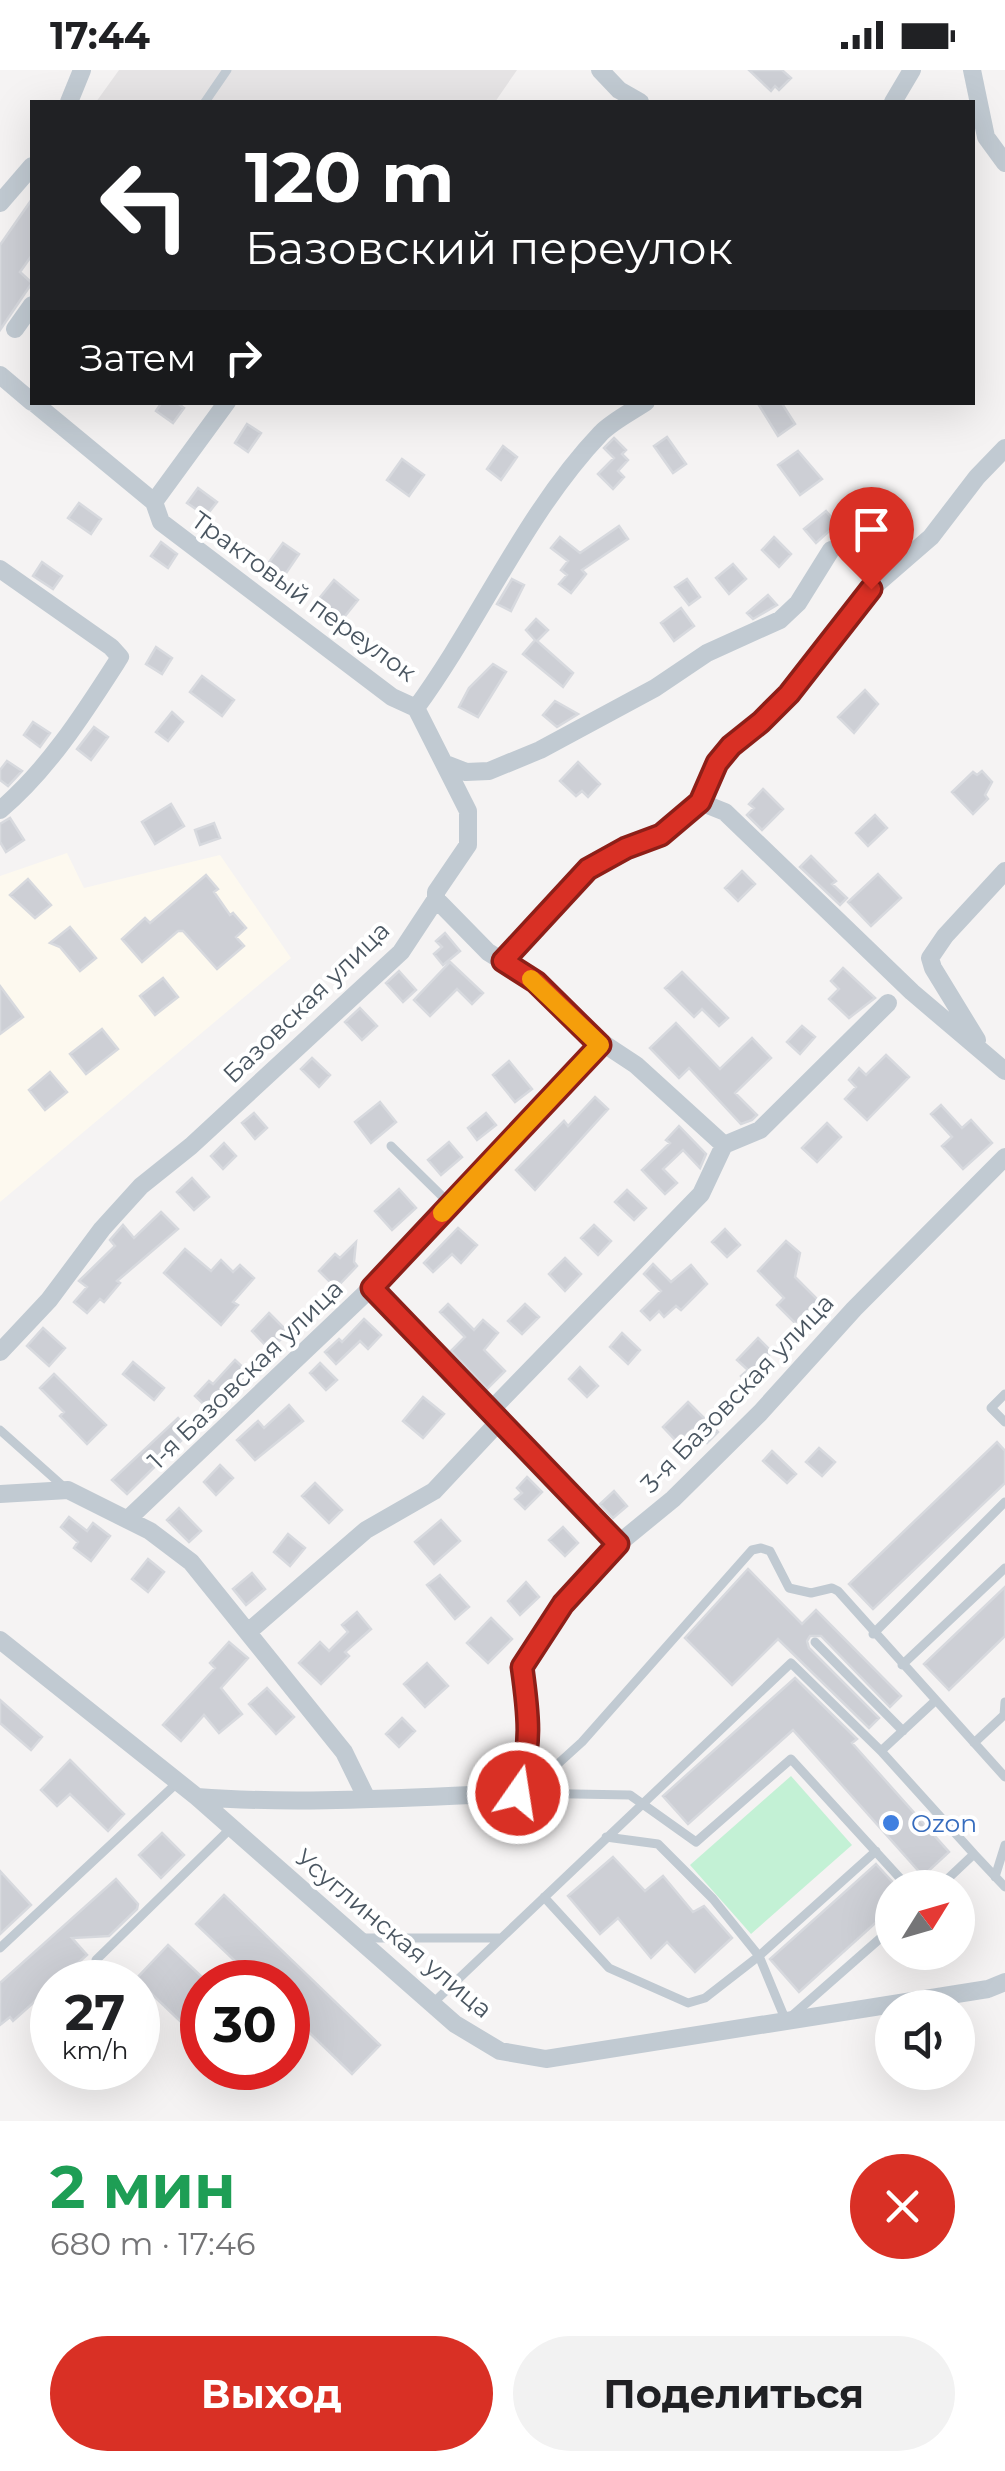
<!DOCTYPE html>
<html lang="ru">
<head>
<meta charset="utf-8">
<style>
	body { margin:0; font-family:Montserrat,sans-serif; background:#f2f2f2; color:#202124; height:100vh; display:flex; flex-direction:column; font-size:38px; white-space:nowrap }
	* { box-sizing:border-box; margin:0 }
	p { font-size:32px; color:#757577 }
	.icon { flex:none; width:55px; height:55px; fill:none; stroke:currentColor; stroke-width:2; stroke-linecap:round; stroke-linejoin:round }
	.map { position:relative; height:2051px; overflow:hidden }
	.sheet { display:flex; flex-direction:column; background:#fff; flex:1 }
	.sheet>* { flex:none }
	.guide { position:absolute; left:30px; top:30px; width:945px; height:305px; border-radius:0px; box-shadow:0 10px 40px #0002; background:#202124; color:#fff; overflow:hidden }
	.needle { width:65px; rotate:53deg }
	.fabs { position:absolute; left:875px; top:1800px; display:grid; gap:20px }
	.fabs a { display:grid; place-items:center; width:100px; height:100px; border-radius:50%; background:#fff; box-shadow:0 10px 40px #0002; font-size:50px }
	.speed { position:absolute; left:30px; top:1890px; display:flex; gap:20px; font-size:50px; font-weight:700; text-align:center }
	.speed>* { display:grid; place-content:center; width:130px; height:130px; border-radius:50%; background:#fff; box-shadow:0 10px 40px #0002; line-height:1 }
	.speed small { font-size:25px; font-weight:400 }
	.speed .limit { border:15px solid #d22; background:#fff; color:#111 }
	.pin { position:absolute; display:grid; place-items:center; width:85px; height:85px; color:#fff; margin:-102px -42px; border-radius:50% 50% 50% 0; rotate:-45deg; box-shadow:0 0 10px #0007 }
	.pin .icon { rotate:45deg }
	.me { position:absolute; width:110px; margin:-55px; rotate:13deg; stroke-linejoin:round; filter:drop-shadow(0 0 8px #0008) }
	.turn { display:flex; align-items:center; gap:35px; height:210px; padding:0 50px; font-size:45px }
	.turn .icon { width:130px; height:130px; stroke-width:2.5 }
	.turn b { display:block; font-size:70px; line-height:85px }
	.then { display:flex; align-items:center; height:95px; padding:0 50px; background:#0003; gap:20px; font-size:38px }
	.round { display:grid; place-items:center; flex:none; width:105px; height:105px; border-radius:52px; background:#f2f2f2 }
	.overview { display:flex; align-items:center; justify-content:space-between; height:170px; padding:0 50px }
	h1 { font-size:60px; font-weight:700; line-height:75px; color:#1e9e55 }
	.cta { display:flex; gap:20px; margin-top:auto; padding:20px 50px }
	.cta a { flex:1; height:115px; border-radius:60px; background:#d93025; color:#fff; font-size:40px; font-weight:700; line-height:115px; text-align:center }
	.cta a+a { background:#f2f2f2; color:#202124 }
	.status { display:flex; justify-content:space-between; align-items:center; height:70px; padding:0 50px; background:#fff; direction:ltr }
	.status svg { height:28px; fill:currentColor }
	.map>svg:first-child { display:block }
	.commercial { fill:#fdf9ef }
	.education { fill:#e6e4e5 }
	.green { fill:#c3f1d5 }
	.building { fill:#cdcfd5; stroke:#d7d9de; stroke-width:2.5 }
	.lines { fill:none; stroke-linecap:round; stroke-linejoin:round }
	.lane { stroke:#c1cad2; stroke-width:9 }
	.street { stroke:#c1cad2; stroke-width:18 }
	.route-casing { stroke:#8d1f18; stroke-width:25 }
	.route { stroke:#d93025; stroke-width:18 }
	.slow { stroke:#f59e0b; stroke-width:18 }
	.shop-dot { fill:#3f7fe0; stroke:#fff; stroke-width:4 }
	.labels { text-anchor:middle; stroke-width:8; stroke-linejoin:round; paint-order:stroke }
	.street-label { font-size:25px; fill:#4a5661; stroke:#fff }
	.shop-label { font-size:25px; fill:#366cbe; stroke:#fff; text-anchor:start }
</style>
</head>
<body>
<div class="status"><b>17:44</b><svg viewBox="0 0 49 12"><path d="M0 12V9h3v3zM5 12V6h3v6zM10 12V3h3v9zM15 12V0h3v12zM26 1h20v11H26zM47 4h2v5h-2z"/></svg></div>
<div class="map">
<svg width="1005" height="2051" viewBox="0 0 1005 2051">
	<rect width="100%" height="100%" fill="#f5f3f3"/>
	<!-- commercial -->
	<path class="commercial" d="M67,783L84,818L220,785L291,888L0,1132V806Z"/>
	<!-- education -->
	<path class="education" d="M119,0H517L495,32H96Z"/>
	<!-- green -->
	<path class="green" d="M791,1706L852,1775L751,1864L690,1795Z"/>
	<!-- building -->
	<path class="building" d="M749,0H782L791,8L779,20L775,16L771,21Z
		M32,129V185L20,202L32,213L0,260V175Z
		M162,332H176L184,338L173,353L156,341Z
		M757,332H781L795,354L778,366Z
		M247,354L261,363L248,382L235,373Z
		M667,367L686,394L673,403L654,376Z
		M614,368L626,380L622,384L628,390L618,401L624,407L613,419L598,404L614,388L604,378Z
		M503,376L517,387L501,410L487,399Z
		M798,381L822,409L800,425L778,395Z
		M402,389L424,405L409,426L387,410Z
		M198,418L217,432L206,446L187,433Z
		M79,433L101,449L91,464L68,448Z
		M826,441L837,454L816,473L804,459Z
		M619,456L628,469L582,500L586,504L571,523L559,514L567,505L561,500L568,491L551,478L560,467L580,483Z
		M774,467L791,484L779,497L762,480Z
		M161,472L177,484L168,498L151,486Z
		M283,473L299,484L284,506L267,495Z
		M42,492L62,506L53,519L33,506Z
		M733,494L746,509L729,524L716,508Z
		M512,509L524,515L511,541L497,534Z
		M687,509L700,527L689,535L675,517Z
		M334,510L358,530L337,556L313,536Z
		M768,525L777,535L753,549L747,543Z
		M681,538L694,556L674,571L661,553Z
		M536,549L548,560L537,571L573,603L563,617L523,584L535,570L526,560Z
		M156,577L172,588L162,604L146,594Z
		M493,594L506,602L478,647L459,637L469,618Z
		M202,606L234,630L222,646L190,622Z
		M865,620L878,634L854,663L838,647Z
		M555,631L578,644L557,657L543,645Z
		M172,642L183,652L168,671L156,662Z
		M33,652L50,663L40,677L24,665Z
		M94,657L108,667L91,690L77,679Z
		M7,691L22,701L8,716L0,710V700Z
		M578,692L600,714L588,727L582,721L576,726L560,711Z
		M982,701L992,712L985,725L988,729L973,744L952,722L973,702L977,705Z
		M763,719L783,739L762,760L747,745L754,738L749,734Z
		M171,734L184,756L155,774L142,752Z
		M875,745L887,758L868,776L856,763Z
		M10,748L24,770L6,782L0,772V754Z
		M214,753L220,768L200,775L195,760Z
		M811,786L836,811L832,814L847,828L840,835L800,797Z
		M742,801L755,814L738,831L725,818Z
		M878,804L901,828L871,856L848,832Z
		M206,805L218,819L214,822L230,845L233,843L246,858L236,867L244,876L217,899L183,861H178L142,892L122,869L145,848L150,853Z
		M28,809L51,835L35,848L10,825Z
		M70,857L96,888L80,901L60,877L50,873Z
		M445,863L460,881L443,895L434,884L442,877L436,871Z
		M450,892L483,923L472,934L457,919L430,946L414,930Z
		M843,898L875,928L849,948L829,929L839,919L831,911Z
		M399,901L416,920L403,932L386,913Z
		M682,902L728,948L719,956L702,939L694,947L665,918Z
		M163,908L178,927L155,945L140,926Z
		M0,916L23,947L0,964Z
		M360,938L377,956L362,970L345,952Z
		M676,953L720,999L752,968L771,988L735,1023L757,1045L752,1050L741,1054L689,998L679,1008L650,978Z
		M802,956L815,967L800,984L787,972Z
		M102,959L118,979L86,1004L70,984Z
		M886,985L909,1007L867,1050L845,1029L856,1017L849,1010L859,998L866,1005Z
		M312,988L330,1005L319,1017L301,999Z
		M509,991L532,1019L515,1032L493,1005Z
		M50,1002L67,1022L45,1040L29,1020Z
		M595,1027L608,1039L535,1120L516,1100L564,1051L568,1056Z
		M380,1032L396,1052L371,1073L355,1052Z
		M941,1035L962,1058L971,1050L992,1073L963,1099L942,1076L952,1067L931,1044Z
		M254,1043L267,1058L255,1069L242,1053Z
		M486,1043L496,1055L477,1070L468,1058Z
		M827,1053L841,1067L817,1092L802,1078Z
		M679,1056L706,1084L700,1098L683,1080L663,1099L677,1113L665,1124L642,1100L670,1073L666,1070Z
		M449,1072L462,1087L441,1105L428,1090Z
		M224,1073L236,1086L223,1099L211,1086Z
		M192,1108L209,1127L194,1140L177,1122Z
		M399,1119L416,1138L392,1160L375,1141Z
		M627,1120L646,1138L634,1150L615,1132Z
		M161,1142L178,1159L117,1211L120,1213L104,1232L100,1229L87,1243L74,1232L87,1217L79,1211L115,1176L110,1170L123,1155L134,1168Z
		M594,1155L611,1171L598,1185L581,1168Z
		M458,1158L477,1175L461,1193L452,1184L433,1202L424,1193Z
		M725,1159L740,1175L727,1187L712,1172Z
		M786,1171L800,1183L795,1207L819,1231L796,1254L777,1235L784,1228L758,1201Z
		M356,1172L354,1192L357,1196L336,1218L319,1201L335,1184L340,1188Z
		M185,1179L211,1201L221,1190L233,1202L240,1195L254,1208L233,1232L238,1235L221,1255L164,1203Z
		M565,1188L581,1204L565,1221L549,1204Z
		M653,1194L671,1212L691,1195L707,1214L681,1240L676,1236L664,1247L659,1241L650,1250L641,1241L661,1221L644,1204Z
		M448,1234L474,1260L483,1250L498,1263L484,1280L505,1301L487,1319L451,1281L465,1267L440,1242Z
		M525,1234L539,1247L522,1264L508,1251Z
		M269,1243L288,1262L270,1280L252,1261Z
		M364,1249L381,1265L368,1279L360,1271L336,1294L325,1282L339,1269L342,1272Z
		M43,1258L65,1278L49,1296L27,1276Z
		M622,1263L640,1280L628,1294L610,1277Z
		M758,1268L772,1282L753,1301L763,1311L754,1319L741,1306L748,1300L737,1290Z
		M235,1290L248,1302L212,1342L195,1326L209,1311L213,1314Z
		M133,1292L164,1318L154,1330L123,1304Z
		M320,1293L337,1310L326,1320L310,1303Z
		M580,1297L598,1316L587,1327L569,1309Z
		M54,1304L106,1355L87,1374L60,1346L64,1342L40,1318Z
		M423,1327L444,1344L423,1368L403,1351Z
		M688,1332L718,1362L707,1373L693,1359L678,1373L663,1357Z
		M289,1335L303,1351L255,1390L237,1370L258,1351L264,1358Z
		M178,1348L190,1362L127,1424L112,1410Z
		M997,1372L1005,1381V1413L873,1539L849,1514Z
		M819,1378L835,1392L822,1406L806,1392Z
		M772,1381L796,1404L787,1413L763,1391Z
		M220,1395L233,1408L216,1425L204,1412Z
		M527,1407L542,1422L525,1439L515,1429L522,1423L517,1418Z
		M315,1413L342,1440L329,1453L302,1426Z
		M614,1421L627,1436L613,1448L600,1434Z
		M179,1438L201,1461L189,1472L167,1450Z
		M69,1447L87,1461L93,1453L110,1466L91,1491L74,1478L78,1472L61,1457Z
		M441,1450L460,1471L434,1494L415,1472Z
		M563,1457L578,1473L565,1486L549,1470Z
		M288,1464L305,1478L290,1496L274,1482Z
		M148,1489L164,1502L148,1522L132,1509Z
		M748,1499L802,1554L816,1540L901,1626L890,1637L821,1566H810L807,1571L809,1578L879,1648L869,1658L778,1569L732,1615L685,1568Z
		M252,1503L265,1519L246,1535L233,1519Z
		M440,1505L469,1537L455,1549L427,1515Z
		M526,1512L539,1527L520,1545L508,1531Z
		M1005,1517V1566L949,1620L924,1594Z
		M357,1542L371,1559L345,1582L349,1586L321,1614L299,1593L320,1572L329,1581L348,1562L342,1555Z
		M491,1548L512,1569L488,1593L467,1573Z
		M229,1572L248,1588L221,1618L242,1644L219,1663L204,1645L181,1671L163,1655L215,1598L210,1593Z
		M427,1593L448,1616L425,1637L404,1614Z
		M795,1608L857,1669L852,1673L949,1782L923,1806L793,1660L688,1754L663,1726Z
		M267,1618L294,1647L276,1664L249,1634Z
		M0,1630L42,1667L31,1680L0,1653Z
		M402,1648L415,1661L399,1677L386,1664Z
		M70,1690L124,1744L108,1761L70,1724L57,1736L41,1720Z
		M162,1763L184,1785L161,1808L139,1785Z
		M613,1787L645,1821L663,1806L693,1842L704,1836L732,1868L695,1902L667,1872L651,1888L618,1848L600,1864L568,1826Z
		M876,1794L898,1818H892V1838L799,1922L770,1889Z
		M0,1801L31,1835L0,1864Z
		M116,1809L138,1834L137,1839L109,1866L72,1868L87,1885L13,1951L10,1947L0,1955V1913Z
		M224,1825L380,1975L352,2004L288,1942V1912H257L196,1854Z
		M168,1875L202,1907V1972L136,1909Z"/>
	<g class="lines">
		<!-- lane -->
		<path class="lane" d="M205,32L227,0
			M391,1076L450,1134
			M1005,1324L991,1338L1005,1352
			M0,1360L65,1418
			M873,1564L1005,1432
			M815,1572L903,1661
			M902,1595L1005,1498
			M935,1631L881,1681L974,1784L938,1818
			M974,1673L1004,1645L1005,1632
			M520,1722L550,1701L582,1672L752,1480L761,1478L770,1481L789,1518L811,1523L832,1518L838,1521L1005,1707
			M520,1723L630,1725L696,1772L791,1689L909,1818
			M876,1781L759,1886L786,1951L892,1858
			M974,1784L1005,1817
			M995,1807L1005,1775
			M544,1827L609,1898L688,1933L705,1928L759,1886L713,1829L658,1774L606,1767
			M360,1868H500
			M0,1878L178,1712
			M96,1890L231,1758
			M432,1934L791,1593L881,1681"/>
		<!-- street -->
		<path class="street" d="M600,0L619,20L640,32
			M972,0L986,67L1005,93
			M69,32L82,0
			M893,32L912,0
			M0,133L32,96
			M15,259L32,235
			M0,305L32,332
			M33,332L154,432L161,452L392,627L416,638
			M154,432L227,332
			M0,499L111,577L120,587C86,640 49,699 0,740
			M448,695L466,702L489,701L540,680L655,618L707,583L780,550L798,533L831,480
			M700,732L725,742L912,922L1005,1001
			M436,829L488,882L536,912L583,960L636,995L724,1075
			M503,891L588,799L626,778L661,765L700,732L717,693L731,675L761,652L789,624L871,519L931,467L977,407L1005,378
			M977,970L933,898L930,888L945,866L1005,801
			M372,1217L618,1474
			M0,1282L49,1230L102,1159L141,1116L191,1076L401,882L436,829V822L468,775V741L416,638C481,549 525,443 601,363C613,351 631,342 646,332
			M0,1424L68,1420L150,1461L191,1492L344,1682L367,1729
			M128,1449L372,1217L601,975
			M248,1562L366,1460L434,1421L494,1357L497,1334L701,1124L724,1075L760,1060L888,933
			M0,1570L197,1727L455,1954L500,1981L546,1989L988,1919L1005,1912
			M197,1727C303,1735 411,1727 518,1723C532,1674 529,1647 522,1597L563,1534L618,1474L673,1429L760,1343L854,1239L1005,1087"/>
	</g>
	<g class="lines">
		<!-- route casing -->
		<g class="route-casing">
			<path id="route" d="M518,1723C532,1674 529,1647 522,1597L563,1534L618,1474L372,1218L600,975L536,912L503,891L588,799L626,778L661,765L700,732L717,693L731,676L761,652L789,624L871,519"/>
		</g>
		<!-- route -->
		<use href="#route" class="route"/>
		<!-- slow -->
		<path class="slow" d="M442,1143L600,975L531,909"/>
	</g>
	<!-- markers -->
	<circle class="shop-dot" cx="891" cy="1753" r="10"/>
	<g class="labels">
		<!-- street labels -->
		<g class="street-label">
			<text transform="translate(304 526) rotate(36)" y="9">Трактовый переулок</text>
			<text transform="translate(306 932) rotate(-44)" y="9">Базовская улица</text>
			<text transform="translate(245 1304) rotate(-44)" y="9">1-я Базовская улица</text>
			<text transform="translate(737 1323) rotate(-46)" y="9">3-я Базовская улица</text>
			<text transform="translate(394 1863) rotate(40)" y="9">Усуглинская улица</text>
		</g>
		<!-- shop labels -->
		<g class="shop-label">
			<text x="911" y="1762">Ozon</text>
		</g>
	</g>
</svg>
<div class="fabs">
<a><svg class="needle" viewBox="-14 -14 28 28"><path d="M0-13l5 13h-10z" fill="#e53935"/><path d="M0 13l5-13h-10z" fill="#757577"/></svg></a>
<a><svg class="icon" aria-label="sound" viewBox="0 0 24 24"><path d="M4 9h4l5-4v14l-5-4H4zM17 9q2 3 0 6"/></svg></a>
</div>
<div class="speed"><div>27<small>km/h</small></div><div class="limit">30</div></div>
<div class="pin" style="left:871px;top:519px;background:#d93025"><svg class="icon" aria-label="arrive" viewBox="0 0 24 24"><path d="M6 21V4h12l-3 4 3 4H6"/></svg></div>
<svg class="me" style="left:518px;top:1723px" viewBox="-20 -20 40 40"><circle r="17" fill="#d93025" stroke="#fff" stroke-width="3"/><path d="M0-11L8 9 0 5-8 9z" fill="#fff"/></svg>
<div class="guide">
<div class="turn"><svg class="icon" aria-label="left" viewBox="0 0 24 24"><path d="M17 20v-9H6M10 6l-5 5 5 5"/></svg><div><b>120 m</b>Базовский переулок</div></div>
<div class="then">Затем<svg class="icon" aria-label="right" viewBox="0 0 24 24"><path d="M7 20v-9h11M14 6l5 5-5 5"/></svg></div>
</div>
</div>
<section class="sheet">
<div class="overview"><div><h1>2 мин</h1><p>680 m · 17:46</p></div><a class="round" style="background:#d93025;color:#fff"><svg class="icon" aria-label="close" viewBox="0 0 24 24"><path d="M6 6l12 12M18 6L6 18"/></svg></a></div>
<div class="cta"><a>Выход</a><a>Поделиться</a></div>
</section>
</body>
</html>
